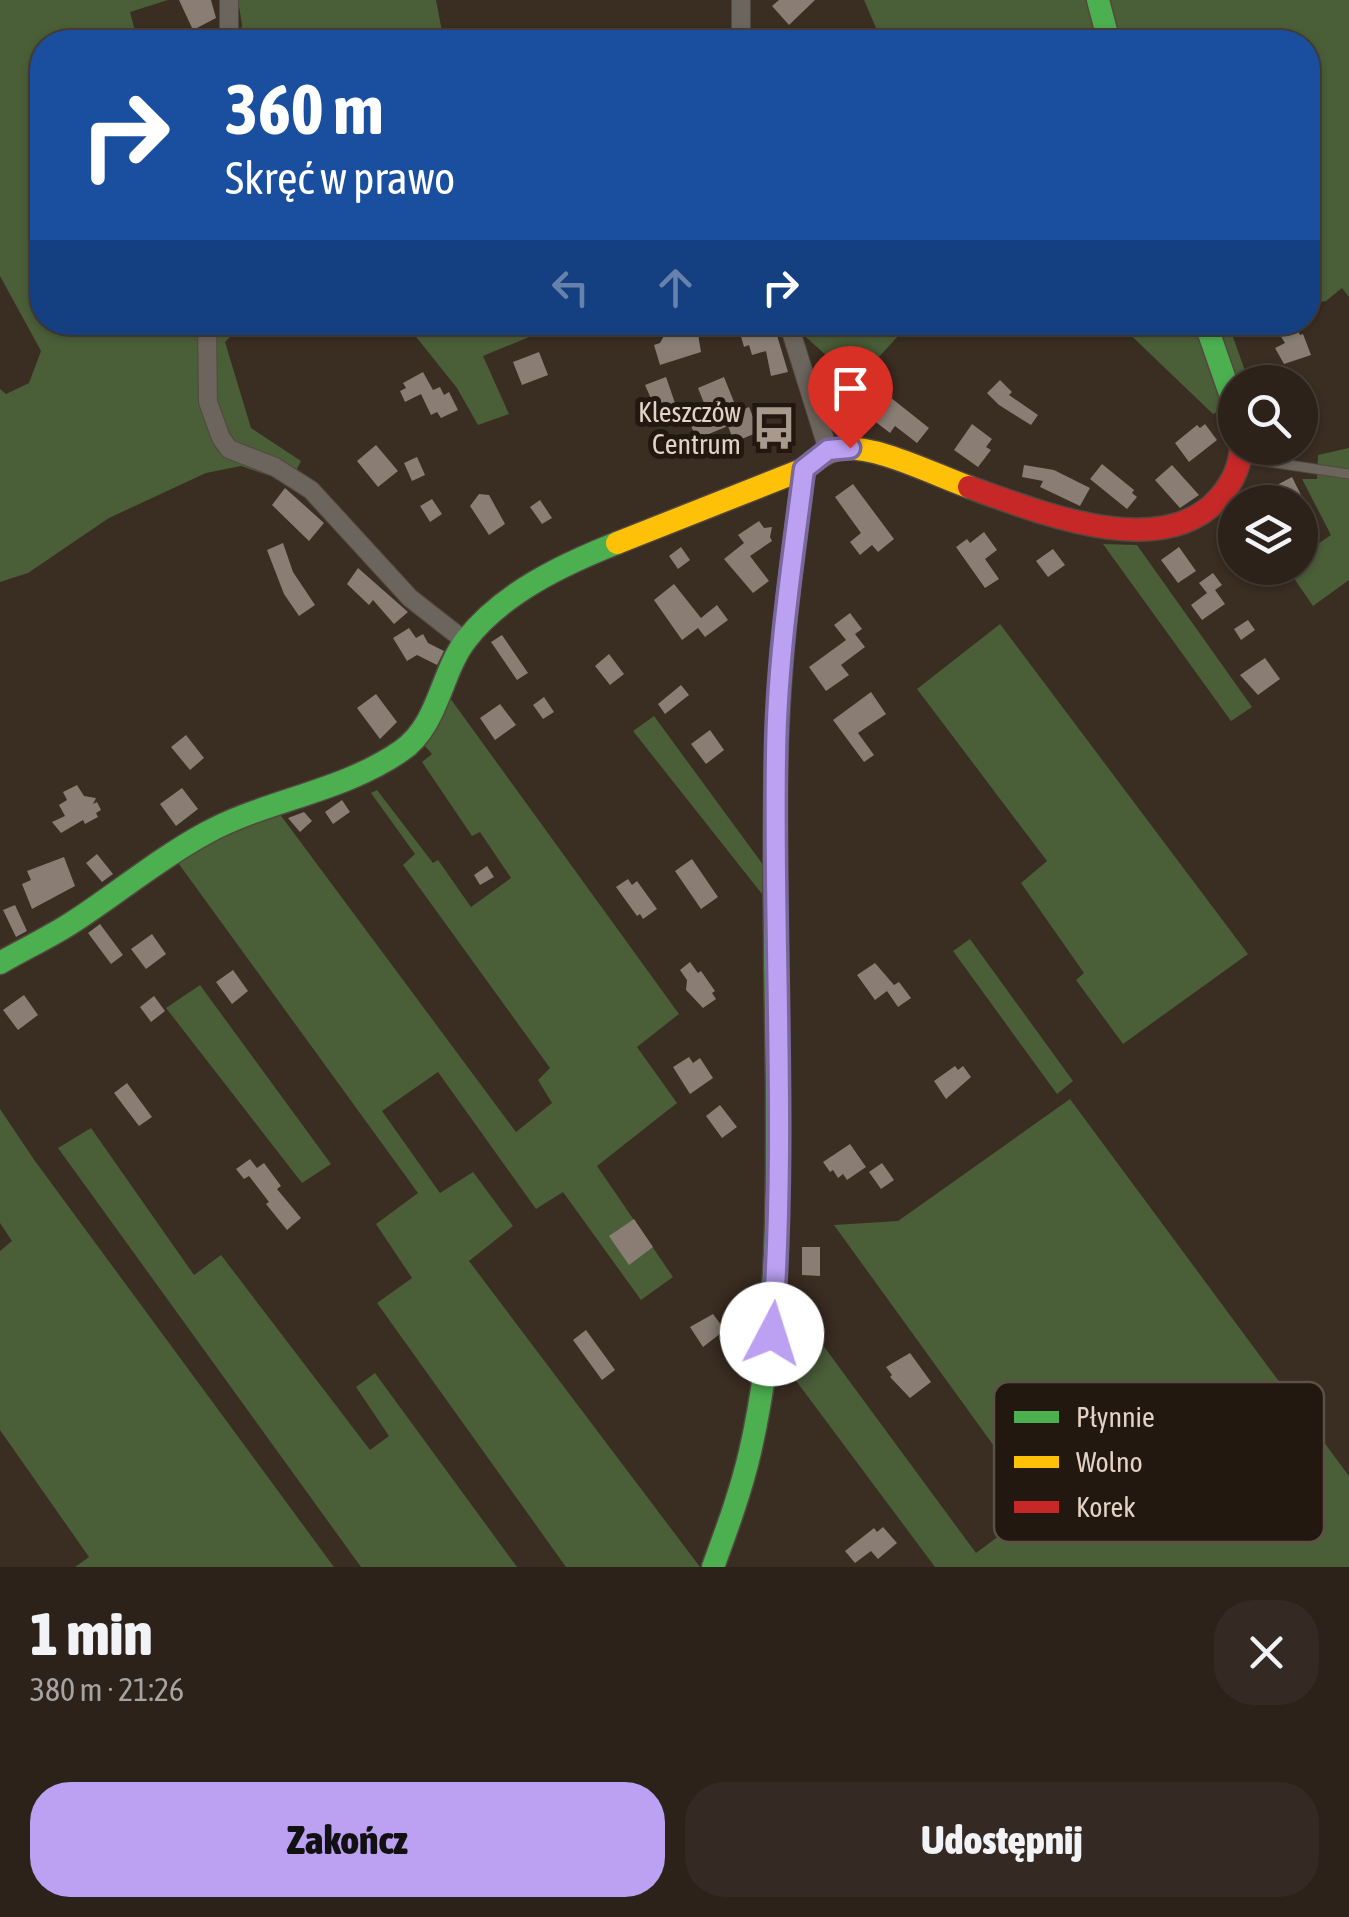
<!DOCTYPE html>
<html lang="pl">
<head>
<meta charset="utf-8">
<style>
	body { margin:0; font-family:"Asap Condensed",sans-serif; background:#342a23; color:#f1f3f6; height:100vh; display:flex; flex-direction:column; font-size:38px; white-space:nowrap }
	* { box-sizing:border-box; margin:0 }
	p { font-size:32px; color:#a6a4a2 }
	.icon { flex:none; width:55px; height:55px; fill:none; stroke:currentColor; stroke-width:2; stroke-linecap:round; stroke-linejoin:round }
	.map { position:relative; height:1567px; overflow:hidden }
	.panel { display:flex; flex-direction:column; background:#2c221a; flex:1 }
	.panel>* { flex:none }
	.banner { position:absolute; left:30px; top:30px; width:1290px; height:305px; border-radius:40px; box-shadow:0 2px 8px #0004,0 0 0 2px #483f39; background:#1a4fa0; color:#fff; overflow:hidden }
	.tools { position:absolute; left:1218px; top:365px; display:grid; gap:20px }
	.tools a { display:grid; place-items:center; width:100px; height:100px; border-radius:50%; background:#2c221a; box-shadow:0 2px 8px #0004,0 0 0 2px #483f39; font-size:50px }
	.pin { position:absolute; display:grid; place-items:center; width:85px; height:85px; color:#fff; margin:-102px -42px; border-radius:50% 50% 50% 0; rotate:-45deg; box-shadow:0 0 10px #0007 }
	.pin .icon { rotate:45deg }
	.me { position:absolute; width:110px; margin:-55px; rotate:5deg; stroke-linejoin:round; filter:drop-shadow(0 0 8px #0008) }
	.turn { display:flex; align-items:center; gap:35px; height:210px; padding:0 30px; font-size:45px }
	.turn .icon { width:130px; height:130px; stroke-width:2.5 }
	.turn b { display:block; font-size:70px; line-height:85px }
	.lanes { display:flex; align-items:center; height:95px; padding:0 30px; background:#0003; justify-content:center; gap:50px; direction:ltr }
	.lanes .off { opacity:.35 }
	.round { display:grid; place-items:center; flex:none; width:105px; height:105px; border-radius:40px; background:#342a23 }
	.headline { display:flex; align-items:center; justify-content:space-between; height:170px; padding:0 30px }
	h1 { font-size:60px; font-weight:800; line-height:75px }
	.primary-button { display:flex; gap:20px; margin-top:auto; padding:20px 30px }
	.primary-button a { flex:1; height:115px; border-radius:40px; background:#bca0f2; color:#111; font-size:40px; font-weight:800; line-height:115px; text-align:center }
	.primary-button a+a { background:#342a23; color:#f1f3f6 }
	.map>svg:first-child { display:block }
	.green { fill:#4a5e38 }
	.building { fill:#8a7e74 }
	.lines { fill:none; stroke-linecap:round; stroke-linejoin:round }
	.lane-casing { stroke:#53483f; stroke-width:11 }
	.street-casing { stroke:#53483f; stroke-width:20 }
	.fast-casing { stroke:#53483f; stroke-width:25 }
	.slow-casing { stroke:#53483f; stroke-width:25 }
	.jam-casing { stroke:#53483f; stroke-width:25 }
	.lane { stroke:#6c655d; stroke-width:9 }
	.street { stroke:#6c655d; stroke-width:18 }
	.fast { stroke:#4caf50; stroke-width:22 }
	.slow { stroke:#ffc107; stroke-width:22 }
	.jam { stroke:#c62828; stroke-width:22 }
	.route-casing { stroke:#7a689d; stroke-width:25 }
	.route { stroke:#bca0f2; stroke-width:18 }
	.labels { text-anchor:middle; stroke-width:10; stroke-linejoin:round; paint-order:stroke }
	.poi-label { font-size:28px; fill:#e3d3c7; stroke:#23180f; text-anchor:end }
	.key { fill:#23180f; stroke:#5d5046; stroke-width:2.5 }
	.key-label { font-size:28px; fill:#e3d3c7 }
</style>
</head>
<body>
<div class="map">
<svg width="1349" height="1567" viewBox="0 0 1349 1567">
	<rect width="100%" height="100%" fill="#3a2d22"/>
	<!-- green -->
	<path class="green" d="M0,0H168L130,12L138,42H42V322L244,323L225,342L251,428L301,461L290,483L241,466L206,473L109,518L28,573L0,582V389L6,394L29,383L41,351L0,276Z
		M238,0H436L444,42H238L242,25Z
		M864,0H1349V297L1342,288L1326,301L1308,304V42H882Z
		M405,323H563L483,356L509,414L478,425L457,388Z
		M795,323H910L856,382L798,330Z
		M1118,323H1228L1249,382H1235V403L1213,414Z
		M1349,448V580L1313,606L1287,568H1300V556L1331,535L1302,479H1317L1318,455Z
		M1103,544L1137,545L1252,707L1231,721Z
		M1000,624L1248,954L1123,1044L1076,980L1084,973L1021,883L1047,861L917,689Z
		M450,698L679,1014L637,1047L677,1103L597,1166L673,1277L641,1300L563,1192L536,1209L438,1072L382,1111L440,1193L473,1172L513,1226L469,1261L700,1567H566L377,1303L412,1278L376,1224L418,1193L176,860L276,809L516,1132L552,1103L538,1080L550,1068L403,865L415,854L371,793L377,790L433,863L438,860L471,907L511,878L480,832L472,836L422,762L432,754L423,744Z
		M654,716L764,866L762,894L633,731Z
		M970,939L1073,1081L1057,1094L953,951Z
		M200,985L331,1164L302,1183L166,1008Z
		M1070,1099L1349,1476V1567H935L785,1366L786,1295L976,1553L1038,1507L834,1225L898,1221Z
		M0,1109L35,1161L334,1567H75L89,1557L0,1430V1251L12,1241L0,1223Z
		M91,1128L194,1275L221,1255L370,1450L389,1436L356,1387L375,1373L517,1567H361L58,1148Z"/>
	<!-- building -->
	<path class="building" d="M179,0H211L216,18L193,30Z
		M779,0H815L789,25L772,6Z
		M678,322H696L701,352L660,365L654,345L660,343L670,325Z
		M737,322H773L788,372L771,376L766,351L752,355L749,345L744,347Z
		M1296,327L1300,335L1303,334L1311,355L1284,364L1275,348L1285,343L1280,335Z
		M539,352L548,375L522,385L513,362Z
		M423,372L433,390L440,387L444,395L449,392L458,410L441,418L437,412L431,415L421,394L405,402L400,391L406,388L403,383Z
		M666,377L675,403L656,410L645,385Z
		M724,377L738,412L749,407L759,432L734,442L728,426L697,439L691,426L710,418L698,388Z
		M1000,380L1012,392L1009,395L1038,415L1031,425L999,405L987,393Z
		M866,391L880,401L885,393L929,428L917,443L895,426L890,433L855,406Z
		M972,424L992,439L986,447L991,450L978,467L954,450Z
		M1205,424L1217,440L1189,462L1175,443L1197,425L1200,428Z
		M376,445L398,471L378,487L357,461Z
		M417,457L425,475L412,481L404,463Z
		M1102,464L1134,490L1132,493L1137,497L1127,509L1090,479Z
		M1024,465L1054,470L1090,488L1080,506L1040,487L1043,481L1022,477Z
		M1172,465L1199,495L1180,508L1155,480Z
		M1292,477L1301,495L1283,502L1275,486Z
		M853,484L894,539L878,552L872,545L860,555L850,542L861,533L835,497Z
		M285,488L324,523L309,541L272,505Z
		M479,494L489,495L505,524L489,535L470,506Z
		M432,499L442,514L430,522L420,506Z
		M540,500L552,518L542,524L530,507Z
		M1300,510L1318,540L1300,551Z
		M759,521L764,528L772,527L770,537L772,541L750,556L769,581L753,593L724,559L744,543L738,535Z
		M984,532L997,550L985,559L999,579L985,588L956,547L967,539L970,543Z
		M283,543L293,572L315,605L299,616L284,594L267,550Z
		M681,547L690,560L678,569L669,556Z
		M1179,547L1196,571L1178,583L1161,560Z
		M1053,549L1065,565L1048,577L1036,561Z
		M358,568L408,612L394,624L373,600L369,605L347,584Z
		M1213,573L1222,585L1215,590L1225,604L1202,620L1191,605L1207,593L1199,583Z
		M674,584L701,618L717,605L728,620L705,637L698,628L682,640L654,600Z
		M850,613L862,629L855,634L865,647L841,665L849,675L826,691L809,667L846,640L834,625Z
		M1248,620L1255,630L1241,640L1234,629Z
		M409,628L416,638L423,634L428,643L444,651L437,665L417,655L407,661L393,638Z
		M502,635L528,673L517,680L491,642Z
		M609,654L624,674L610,685L595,666Z
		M1265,658L1280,679L1258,695L1240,675Z
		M681,685L689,695L665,714L658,704Z
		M871,692L886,714L858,733L874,755L864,762L833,720Z
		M376,694L397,722L380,739L357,708Z
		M544,697L554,712L543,719L533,705Z
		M500,704L516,725L495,740L480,718Z
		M710,730L724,750L706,764L691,744Z
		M186,735L204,758L190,770L171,747Z
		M77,785L84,796L96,798L93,804L97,802L101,810L96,813L98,817L85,824L83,820L61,833L52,822L65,816L59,805L67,800L63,792Z
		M182,788L198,809L176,826L160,804Z
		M342,800L350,812L333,824L325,812Z
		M304,812L312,821L300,832L288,818Z
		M97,854L113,874L102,882L86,863Z
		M64,857L75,886L32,909L22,884L31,880L27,871Z
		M692,859L718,897L701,909L675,871Z
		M487,866L494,877L480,885L474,875Z
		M628,879L632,885L637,881L657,909L643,919L640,914L637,916L616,887Z
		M15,905L27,931L16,937L3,910Z
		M100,924L123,955L111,964L88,933Z
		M152,934L166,954L146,969L131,949Z
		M690,962L698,973L701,971L715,991L712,993L716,999L703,1008L686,990L687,980L680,970Z
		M875,963L894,985L899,982L911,998L898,1007L887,991L875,1000L857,975Z
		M233,970L248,991L232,1004L216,982Z
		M24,995L38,1015L18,1030L3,1010Z
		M154,996L165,1011L151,1022L140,1007Z
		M689,1057L693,1063L700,1058L713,1078L690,1094L673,1067Z
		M955,1066L958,1070L963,1066L971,1077L946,1099L934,1081Z
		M127,1083L152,1117L139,1126L114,1093Z
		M720,1105L737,1127L722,1138L706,1116Z
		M850,1144L866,1167L847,1180L843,1174L838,1178L833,1170L830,1172L823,1162Z
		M250,1159L257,1168L264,1163L281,1186L277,1189L301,1218L287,1230L266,1204L269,1202L249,1176L244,1179L236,1169Z
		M882,1163L894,1180L881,1189L869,1172Z
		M634,1219L653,1247L629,1265L609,1236Z
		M802,1247H820V1276L802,1275Z
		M713,1314L725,1330L703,1347L690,1327Z
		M586,1330L615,1370L602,1380L573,1340Z
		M910,1353L931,1382L910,1398L890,1377L892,1375L886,1367Z
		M883,1527L897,1543L878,1559L871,1551L855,1563L845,1551L874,1528L877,1532Z"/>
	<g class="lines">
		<!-- lane casing -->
		<g class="lane-casing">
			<path id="lane" d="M1243,458L1349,474"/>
		</g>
		<!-- street casing -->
		<g class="street-casing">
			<path id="street" d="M229,42V0
				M741,42V0
				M207,322L208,402L221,438L229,449L275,467L311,490L410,598L465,641
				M788,322L828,450"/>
		</g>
		<!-- fast casing -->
		<g class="fast-casing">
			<path id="fast" d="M1098,0L1109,42
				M1205,322L1235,408
				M0,963C24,949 50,937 73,922C118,893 158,859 206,833C266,800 342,792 401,751C439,725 440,674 466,640C502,593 564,564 617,543
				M713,1567C727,1529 741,1491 750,1452C778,1330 778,1205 777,1081C775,919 769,756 788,596"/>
		</g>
		<!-- slow casing -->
		<g class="slow-casing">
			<path id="slow" d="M617,543L804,469C814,460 825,452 838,449C873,443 935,475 969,487"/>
		</g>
		<!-- jam casing -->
		<g class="jam-casing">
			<path id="jam" d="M969,487C1036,511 1163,564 1220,497C1232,483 1240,467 1241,448
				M788,596L804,469"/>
		</g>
		<!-- lane -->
		<use href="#lane" class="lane"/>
		<!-- street -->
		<use href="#street" class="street"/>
		<!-- fast -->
		<use href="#fast" class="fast"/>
		<!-- slow -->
		<use href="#slow" class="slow"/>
		<!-- jam -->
		<use href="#jam" class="jam"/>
	</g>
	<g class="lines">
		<!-- route casing -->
		<g class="route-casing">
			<path id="route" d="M772,1334C787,1142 773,948 776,756C777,660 792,564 804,469L828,450L850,448"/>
		</g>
		<!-- route -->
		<use href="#route" class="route"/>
	</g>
	<!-- icons -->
	<defs>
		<g id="bus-bare" transform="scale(3.45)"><path d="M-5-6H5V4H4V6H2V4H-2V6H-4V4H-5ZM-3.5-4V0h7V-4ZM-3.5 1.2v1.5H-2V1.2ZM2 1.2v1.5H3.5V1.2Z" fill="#a8998d" stroke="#23180f" stroke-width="2.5" paint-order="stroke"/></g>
	</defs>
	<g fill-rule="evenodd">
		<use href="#bus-bare" x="774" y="428"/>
	</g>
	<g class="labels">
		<!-- poi labels -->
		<g class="poi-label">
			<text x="741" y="422">Kleszczów<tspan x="741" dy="32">Centrum</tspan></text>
		</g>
	</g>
	<!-- legend -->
	<rect x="994" y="1382" width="330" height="160" rx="15" class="key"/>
	<rect x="1014" y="1411" width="45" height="12" fill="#4caf50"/>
	<rect x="1014" y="1456" width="45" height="12" fill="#ffc107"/>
	<rect x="1014" y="1501" width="45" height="12" fill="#c62828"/>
	<g class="key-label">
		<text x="1076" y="1427">Płynnie</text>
		<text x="1076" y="1472">Wolno</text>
		<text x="1076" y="1517">Korek</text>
	</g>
</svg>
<div class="tools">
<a><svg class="icon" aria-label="search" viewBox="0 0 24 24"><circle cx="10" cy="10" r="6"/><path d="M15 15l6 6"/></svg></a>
<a><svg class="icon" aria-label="layers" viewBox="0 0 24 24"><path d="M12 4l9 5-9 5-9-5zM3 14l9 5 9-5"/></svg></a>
</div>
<div class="pin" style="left:850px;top:448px;background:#d93025"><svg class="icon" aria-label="arrive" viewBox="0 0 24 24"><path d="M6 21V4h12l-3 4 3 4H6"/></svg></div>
<svg class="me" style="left:772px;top:1334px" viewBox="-20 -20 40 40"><circle r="19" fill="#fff"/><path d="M0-13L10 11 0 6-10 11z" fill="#bca0f2"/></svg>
<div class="banner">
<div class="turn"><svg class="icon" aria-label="right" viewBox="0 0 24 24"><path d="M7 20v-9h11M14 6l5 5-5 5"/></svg><div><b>360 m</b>Skręć w prawo</div></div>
<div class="lanes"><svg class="icon off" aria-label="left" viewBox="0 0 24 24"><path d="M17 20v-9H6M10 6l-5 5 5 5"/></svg><svg class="icon off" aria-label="ahead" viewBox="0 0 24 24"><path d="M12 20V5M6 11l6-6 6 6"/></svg><svg class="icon" aria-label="right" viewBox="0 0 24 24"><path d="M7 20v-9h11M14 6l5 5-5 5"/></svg></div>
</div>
</div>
<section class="panel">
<div class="headline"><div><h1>1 min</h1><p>380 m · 21:26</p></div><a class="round"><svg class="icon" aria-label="close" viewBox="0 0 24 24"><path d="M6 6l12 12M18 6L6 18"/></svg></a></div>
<div class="primary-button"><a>Zakończ</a><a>Udostępnij</a></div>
</section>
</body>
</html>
